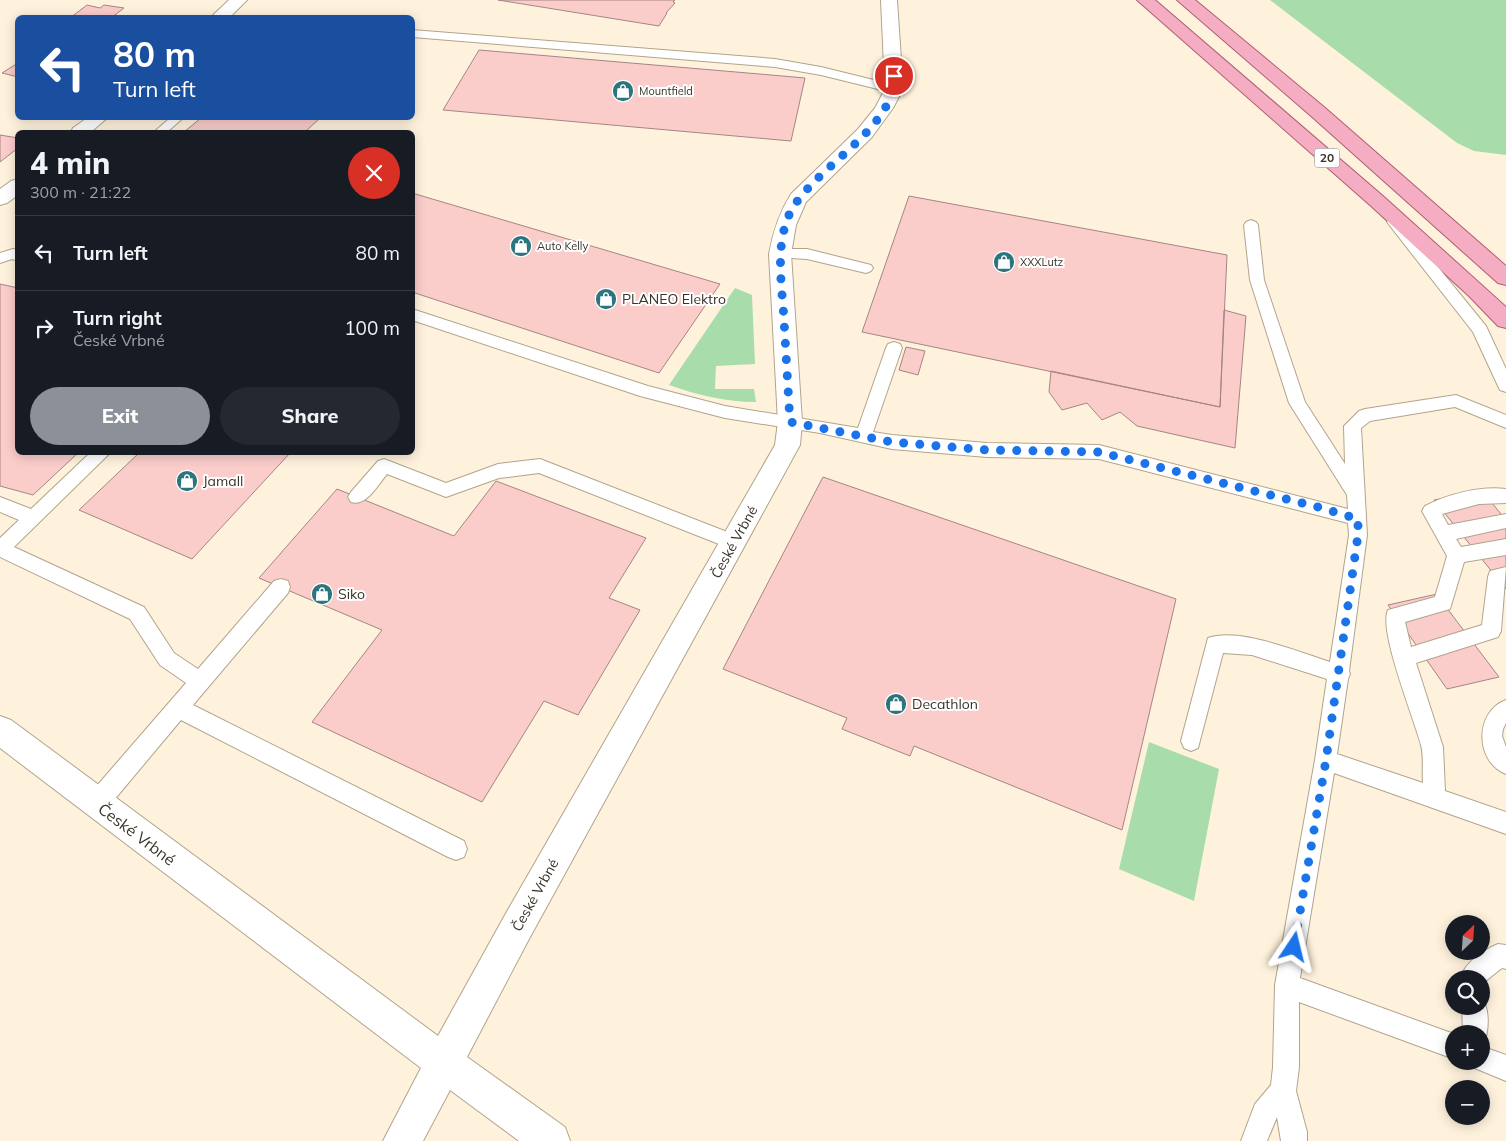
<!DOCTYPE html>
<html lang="en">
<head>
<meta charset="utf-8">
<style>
	body { margin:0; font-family:Mulish,sans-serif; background:#242831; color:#f1f3f6; height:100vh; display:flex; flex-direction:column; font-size:19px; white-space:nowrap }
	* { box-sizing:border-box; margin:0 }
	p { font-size:16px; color:#9ea1a6 }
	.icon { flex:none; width:28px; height:28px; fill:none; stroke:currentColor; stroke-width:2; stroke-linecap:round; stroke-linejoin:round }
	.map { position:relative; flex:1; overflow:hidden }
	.sheet { position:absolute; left:15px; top:130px; width:400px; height:325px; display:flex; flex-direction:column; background:#171b24; border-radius:8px; box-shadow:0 2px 12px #0003 }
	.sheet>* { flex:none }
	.guide { position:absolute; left:15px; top:15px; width:400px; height:105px; border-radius:8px; box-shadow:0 2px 12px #0003; background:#1a4fa0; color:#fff; overflow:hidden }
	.needle { width:32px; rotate:25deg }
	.buttons { position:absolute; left:1445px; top:915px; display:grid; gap:10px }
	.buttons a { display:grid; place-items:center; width:45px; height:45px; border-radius:50%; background:#171b24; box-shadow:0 2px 12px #0003; font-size:25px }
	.pin { position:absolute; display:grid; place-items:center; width:42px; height:42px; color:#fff; margin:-21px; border:2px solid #fff; border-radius:50%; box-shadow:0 1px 5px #0007 }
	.me { position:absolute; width:55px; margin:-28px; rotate:10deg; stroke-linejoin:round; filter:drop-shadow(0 0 4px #0008) }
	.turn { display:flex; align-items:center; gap:18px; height:105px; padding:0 15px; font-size:22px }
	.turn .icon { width:65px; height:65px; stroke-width:2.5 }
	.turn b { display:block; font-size:35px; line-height:42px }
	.round { display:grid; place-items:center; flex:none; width:52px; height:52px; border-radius:26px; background:#242831 }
	.headline { display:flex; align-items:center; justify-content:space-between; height:85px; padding:0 15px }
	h1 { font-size:30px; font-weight:800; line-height:38px }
	.cta { display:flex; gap:10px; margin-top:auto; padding:10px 15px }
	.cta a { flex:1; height:58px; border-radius:30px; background:#8c9099; color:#fff; font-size:20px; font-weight:800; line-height:58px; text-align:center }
	.cta a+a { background:#242831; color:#f1f3f6 }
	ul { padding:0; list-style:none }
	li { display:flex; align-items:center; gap:15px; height:75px; padding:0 15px; border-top:1px solid #363941 }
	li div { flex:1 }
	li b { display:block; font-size:19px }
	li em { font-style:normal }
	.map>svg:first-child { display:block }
	.green { fill:#a8ddab }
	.building { fill:#facdcb; stroke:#a58584 }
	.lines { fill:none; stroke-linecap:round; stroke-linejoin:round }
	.service-casing { stroke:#b2a48b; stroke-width:2 }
	.minor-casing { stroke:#b2a48b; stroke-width:2 }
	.tertiary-casing { stroke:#b2a48b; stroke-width:2 }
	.primary-casing { stroke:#ae5f71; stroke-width:2 }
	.service { fill:#fff; fill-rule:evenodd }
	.minor { fill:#fff; fill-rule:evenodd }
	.tertiary { fill:#fff; fill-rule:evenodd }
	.primary { fill:#f4adc2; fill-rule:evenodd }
	.route { stroke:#1a73e8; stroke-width:9; stroke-dasharray:0 16.2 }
	.labels { text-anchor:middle; stroke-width:4; stroke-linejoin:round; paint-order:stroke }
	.far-poi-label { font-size:11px; fill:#393328; stroke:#fff; text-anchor:start }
	.shield { fill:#fff; stroke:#747068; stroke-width:1 }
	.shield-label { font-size:12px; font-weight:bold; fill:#393328 }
	.poi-label { font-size:14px; fill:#393328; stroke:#fff; text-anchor:start }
	.street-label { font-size:14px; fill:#393328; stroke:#fff }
	.near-street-label { font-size:16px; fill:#393328; stroke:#fff }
</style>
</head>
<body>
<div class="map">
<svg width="1506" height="1141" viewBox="0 0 1506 1141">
	<rect width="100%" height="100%" fill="#fff2dd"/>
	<!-- green -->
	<path class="green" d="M1270,0H1506V155L1474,151L1457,143Z
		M735,288L752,295L755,364L716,366L715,389H754L756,402C726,402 697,395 669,385Z
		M1149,742L1219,769L1194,901L1119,869Z"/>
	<!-- building -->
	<path class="building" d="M498,0H675L673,2L675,3L666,13H667L659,26Z
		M87,5L100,8L104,5L124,8L111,18H70Z
		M479,50L771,75L805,78L791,141L443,110Z
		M18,63V77L2,73Z
		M201,118H320L305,132H184Z
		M0,135L18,138V148L0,162Z
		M412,193L720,284L659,373L412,292Z
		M909,196L1227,255L1220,407L862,332Z
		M0,284L18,288V452H79L33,495L0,486Z
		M1224,310L1246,316L1235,448L1137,426L1120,412L1102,420L1087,403L1062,410L1049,392L1051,371L1220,407Z
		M906,347L925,351L918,375L899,370Z
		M140,452H291L192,559L79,510Z
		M823,477L1176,599L1122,830L914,746L910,756L842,729L847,718L723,669Z
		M496,481L646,538L609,598L640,610L578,715L544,701L482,802L312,722L382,630L259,578L337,489L454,536Z
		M1482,491L1506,520V589L1434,500Z
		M1437,594L1443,603L1499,677L1447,689L1388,605Z"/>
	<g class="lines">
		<!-- service casing -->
		<g class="service-casing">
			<path id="service" d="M412,30L775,59L821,67L898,86L900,89L894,93L821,75L775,67L412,37Z
				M170,118H183L167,132H154Z
				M1394,218L1399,219L1486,326L1506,369V392L1500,390L1498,386L1473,332L1387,222L1389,219Z
				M1251,220L1256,222L1258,225L1264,280L1305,402L1345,464L1344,426L1359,411L1365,409L1456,395L1506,415V428L1455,407L1370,421L1361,428L1367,535L1349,671L1350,674L1348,679L1337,754L1423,783C1422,771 1424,756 1421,745C1414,718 1378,630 1388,610L1435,597L1447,556L1422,511L1425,506C1448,494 1480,486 1506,489V503L1479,504L1442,514L1448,525L1506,514V528L1456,539L1461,547L1506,539V555L1464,562L1450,609L1405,622L1411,647L1482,625L1488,577L1490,571L1506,567L1501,631L1498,637L1416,663L1443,747L1445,791L1506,812V834L1334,773L1300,978L1454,1034V1059L1299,1002V1067L1296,1091L1307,1132V1141H1281L1277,1117L1267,1141H1241L1255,1104L1271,1085L1273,1067L1275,985L1315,760L1327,679L1252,655L1223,653L1198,748L1191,751L1184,748L1181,741L1208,638C1239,627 1299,652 1330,662L1349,535L1348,523L1099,459L987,457L892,449L820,433L725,418L640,396L412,320V309L648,386L725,406L858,428L886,348L888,344L894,342L900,344L902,348L873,432L892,435L987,443L1099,445L1348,509L1347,495L1289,403L1250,280L1244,225L1246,222Z
				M13,249L18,250V261L12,259L0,263V253Z
				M780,249H807L871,265L873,268L871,271L866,273L807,259L775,257L773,254L775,251Z
				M91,452H111L14,547L144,607L174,653L198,669L274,581L281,579L288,581L290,587L288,593L193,705L464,841L467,849L464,857L456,860L448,857L181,720L104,812L96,815L88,812L85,804L88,796L186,683L160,665L130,619L0,557V538L19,520L0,512V497L31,509Z
				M384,459L446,483L498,464L540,459L740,537L743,542L740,547L734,550L539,473L499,478L446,497L387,474C378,485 366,507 351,502L348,497L351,492L378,461Z
				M1506,700V723L1503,729L1502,736L1506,747V774C1475,762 1474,712 1506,700Z
				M1498,944L1506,945V969L1502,968L1483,983L1481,988V979H1461C1463,963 1484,950 1498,944Z
				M1481,997C1490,1008 1489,1030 1484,1043L1481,1044V1034H1463L1462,1006H1481Z
				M1481,1046L1506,1055V1081L1472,1067L1470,1061H1481Z"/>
		</g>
		<!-- minor casing -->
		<g class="minor-casing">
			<path id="minor" d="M881,0H897L903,89L893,108L872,137L806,202L796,225L791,254L802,422L800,445L529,939L467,1057L565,1127L570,1141H519L450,1090L423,1141H383L421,1068L0,748V716L11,720L438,1036L505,915L775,445L778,422L769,254C773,232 779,213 791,194L858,129L875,108L885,89Z"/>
		</g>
		<!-- tertiary casing -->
		<g class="tertiary-casing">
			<path id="tertiary" d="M229,0H247L229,18H210Z
				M87,118H107L91,132H71L73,128Z
				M18,179V195L7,203L0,205V189L11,181Z"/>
		</g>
		<!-- primary casing -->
		<g class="primary-casing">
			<path id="primary" d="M1137,0H1155L1384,197L1506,307V328L1498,326L1469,296L1370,205Z
				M1177,0H1195L1324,107L1506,266V285L1498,283L1310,115Z"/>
		</g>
		<!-- service -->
		<use href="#service" class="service"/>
		<!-- minor -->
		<use href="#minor" class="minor"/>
		<!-- tertiary -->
		<use href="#tertiary" class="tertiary"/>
		<!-- primary -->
		<use href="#primary" class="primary"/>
	</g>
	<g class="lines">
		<!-- route -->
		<path class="route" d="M894,76C896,130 810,169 789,215C775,247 782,286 784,320C786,354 788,388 790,422L892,442L987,450L1099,452L1318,507L1358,519V535L1326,760L1294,947"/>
	</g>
	<!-- icons -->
	<defs>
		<g id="shop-disc" transform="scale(1.125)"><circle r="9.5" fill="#2c757e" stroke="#fff"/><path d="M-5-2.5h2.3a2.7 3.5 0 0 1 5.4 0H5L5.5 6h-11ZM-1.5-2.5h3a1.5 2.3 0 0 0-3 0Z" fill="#fff"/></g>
	</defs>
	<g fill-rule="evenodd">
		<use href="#shop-disc" x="623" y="91"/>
		<use href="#shop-disc" x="521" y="246"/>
		<use href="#shop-disc" x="1004" y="262"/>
		<use href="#shop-disc" x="606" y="299"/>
		<use href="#shop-disc" x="187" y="481"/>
		<use href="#shop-disc" x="322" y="594"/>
		<use href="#shop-disc" x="896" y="704"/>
	</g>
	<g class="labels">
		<!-- far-poi labels -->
		<g class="far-poi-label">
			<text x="639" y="95">Mountfield</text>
			<text x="537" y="250">Auto Kelly</text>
			<text x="1020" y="266">XXXLutz</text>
		</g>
		<!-- shield labels -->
		<rect class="shield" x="1314.5" y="148.5" width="25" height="19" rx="4"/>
		<g class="shield-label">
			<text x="1327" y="162">20</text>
		</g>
		<!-- poi labels -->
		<g class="poi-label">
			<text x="622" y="304">PLANEO Elektro</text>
			<text x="203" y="486">Jamall</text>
			<text x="338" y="599">Siko</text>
			<text x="912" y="709">Decathlon</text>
		</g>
		<!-- street labels -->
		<g class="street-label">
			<text transform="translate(734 542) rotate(-61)" y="5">České Vrbné</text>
			<text transform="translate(535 895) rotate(-61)" y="5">České Vrbné</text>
		</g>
		<!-- near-street labels -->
		<g class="near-street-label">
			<text transform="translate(137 834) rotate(37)" y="6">České Vrbné</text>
		</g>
	</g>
</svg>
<div class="buttons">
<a><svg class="needle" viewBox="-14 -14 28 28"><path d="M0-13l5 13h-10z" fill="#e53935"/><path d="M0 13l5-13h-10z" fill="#9ea1a6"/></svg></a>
<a><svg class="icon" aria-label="search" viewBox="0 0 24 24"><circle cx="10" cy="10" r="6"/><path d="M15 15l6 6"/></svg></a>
<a>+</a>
<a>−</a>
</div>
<div class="pin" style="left:894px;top:76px;background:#d93025"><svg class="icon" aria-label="arrive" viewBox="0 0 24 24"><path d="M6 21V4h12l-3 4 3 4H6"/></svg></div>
<svg class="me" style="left:1294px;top:947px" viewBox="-20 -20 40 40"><path d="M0-17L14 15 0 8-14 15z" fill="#1a73e8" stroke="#fff" stroke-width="4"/></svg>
<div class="guide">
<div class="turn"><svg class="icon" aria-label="left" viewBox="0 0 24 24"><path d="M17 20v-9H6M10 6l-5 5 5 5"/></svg><div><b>80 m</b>Turn left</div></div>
</div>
<section class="sheet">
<div class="headline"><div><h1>4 min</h1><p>300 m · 21:22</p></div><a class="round" style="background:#d93025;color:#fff"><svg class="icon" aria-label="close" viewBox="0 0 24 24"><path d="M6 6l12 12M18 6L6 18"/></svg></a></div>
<ul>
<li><svg class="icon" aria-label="left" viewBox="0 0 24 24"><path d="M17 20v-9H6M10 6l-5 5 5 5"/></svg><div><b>Turn left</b></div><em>80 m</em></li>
<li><svg class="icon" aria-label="right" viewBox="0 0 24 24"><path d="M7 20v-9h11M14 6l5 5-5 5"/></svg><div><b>Turn right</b><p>České Vrbné</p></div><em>100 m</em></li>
</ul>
<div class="cta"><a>Exit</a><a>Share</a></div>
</section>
</div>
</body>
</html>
